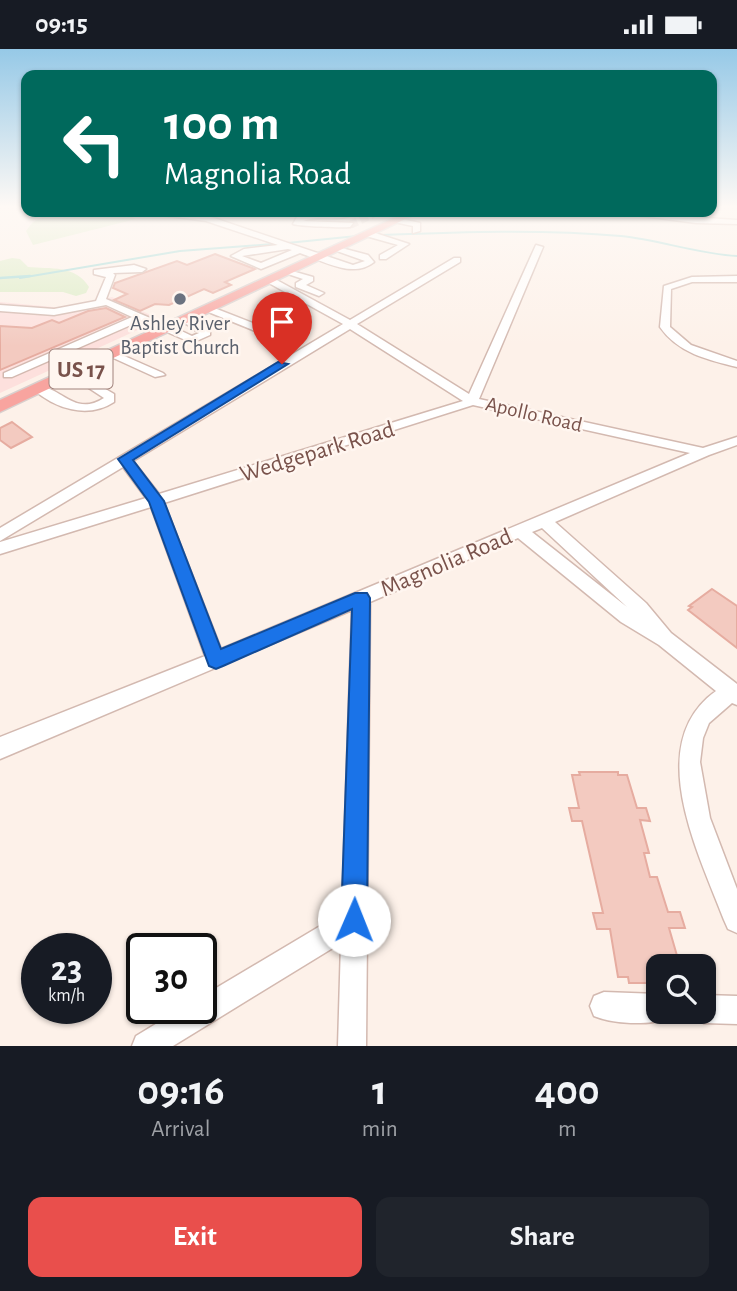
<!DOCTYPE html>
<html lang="en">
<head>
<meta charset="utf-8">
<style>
	body { margin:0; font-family:"Alegreya Sans",sans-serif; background:#20242c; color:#f1f3f6; height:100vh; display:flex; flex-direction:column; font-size:26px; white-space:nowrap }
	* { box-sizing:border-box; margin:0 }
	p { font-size:23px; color:#9ea1a6 }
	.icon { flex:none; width:38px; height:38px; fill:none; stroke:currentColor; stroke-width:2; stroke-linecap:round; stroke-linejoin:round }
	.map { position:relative; height:997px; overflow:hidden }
	.side { display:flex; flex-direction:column; background:#171b24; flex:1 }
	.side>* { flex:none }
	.top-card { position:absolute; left:21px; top:21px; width:696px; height:147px; border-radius:14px; box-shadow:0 2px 5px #0004; background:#00695c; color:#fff; overflow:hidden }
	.controls { position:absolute; left:646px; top:905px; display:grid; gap:14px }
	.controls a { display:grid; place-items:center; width:70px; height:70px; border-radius:14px; background:#171b24; box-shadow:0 2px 5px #0004; font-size:35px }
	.speed { position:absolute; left:21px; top:884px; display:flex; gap:14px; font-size:35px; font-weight:700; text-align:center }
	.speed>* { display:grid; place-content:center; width:91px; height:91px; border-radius:50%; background:#171b24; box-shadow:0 2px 5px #0004; line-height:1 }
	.speed small { font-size:18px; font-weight:400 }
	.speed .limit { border:4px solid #111; border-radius:10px; background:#fff; color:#111 }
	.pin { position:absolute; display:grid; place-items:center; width:60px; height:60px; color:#fff; margin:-72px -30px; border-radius:50% 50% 50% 0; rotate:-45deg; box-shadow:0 0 7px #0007 }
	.pin .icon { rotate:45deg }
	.me { position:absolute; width:77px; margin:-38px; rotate:1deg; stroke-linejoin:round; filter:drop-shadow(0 0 5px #0008) }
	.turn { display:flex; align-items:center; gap:24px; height:147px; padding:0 28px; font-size:32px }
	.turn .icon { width:91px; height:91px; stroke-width:2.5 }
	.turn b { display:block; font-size:49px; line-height:60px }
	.eta { display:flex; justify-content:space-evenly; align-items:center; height:119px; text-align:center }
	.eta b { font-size:42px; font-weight:600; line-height:49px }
	.action { display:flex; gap:14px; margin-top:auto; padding:14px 28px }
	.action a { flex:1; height:80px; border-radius:14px; background:#e94f4c; color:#fff; font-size:28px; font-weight:600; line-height:80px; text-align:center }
	.action a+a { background:#20242c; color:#f1f3f6 }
	.status { display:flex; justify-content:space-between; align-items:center; height:49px; padding:0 35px; background:#171b24; direction:ltr }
	.status svg { height:19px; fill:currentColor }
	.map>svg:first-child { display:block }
	.commercial { fill:#fde0dd }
	.green { fill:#ddecc6 }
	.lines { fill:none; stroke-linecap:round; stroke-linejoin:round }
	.stream-far1 { stroke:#a2dad7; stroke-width:2 }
	.stream { stroke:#a2dad7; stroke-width:2.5 }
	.building { fill:#f3cac0; stroke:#e6aca0; stroke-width:2 }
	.minor-tunnel { stroke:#dcc9c2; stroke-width:8; stroke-dasharray:8 3.5; stroke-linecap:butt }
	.minor-casing { stroke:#d3b9b0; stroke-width:3 }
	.highway-casing { stroke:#d9cfcd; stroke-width:3 }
	.minor { fill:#fff; fill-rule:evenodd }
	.highway { fill:#f8a49f; fill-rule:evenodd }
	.route { fill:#1a73e8; stroke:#114b97; stroke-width:2 }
	.worship-dot { fill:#6b7280; stroke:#fff6f0; stroke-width:2.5 }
	.labels { text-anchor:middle; stroke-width:5; stroke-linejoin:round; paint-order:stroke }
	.far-worship-label { font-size:21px; fill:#5b616d; stroke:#fff6f0 }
	.far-street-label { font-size:21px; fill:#79524b; stroke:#fff6f0 }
	.shield { fill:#fff6f0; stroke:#a1837c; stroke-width:2 }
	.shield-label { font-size:23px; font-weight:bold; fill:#79524b }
	.street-label { font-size:24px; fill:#79524b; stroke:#fff6f0 }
</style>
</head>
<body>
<div class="status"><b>09:15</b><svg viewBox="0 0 49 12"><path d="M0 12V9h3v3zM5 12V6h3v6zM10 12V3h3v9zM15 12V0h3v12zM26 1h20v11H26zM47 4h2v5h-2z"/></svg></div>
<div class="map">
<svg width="737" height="997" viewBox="0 0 737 997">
	<rect width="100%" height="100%" fill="#fdf1e9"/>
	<!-- commercial -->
	<path class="commercial" d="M112,248L155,268L144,278L0,344V253L64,259Z"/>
	<!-- green -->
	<path class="green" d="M49,163H122L136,170L33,196L26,182L32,174Z
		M12,209L20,210L28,218C50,220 76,216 89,238L86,244L76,247L63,243H0V212Z"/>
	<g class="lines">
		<!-- stream-far1 -->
		<path class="stream-far1" d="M381,186C461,183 542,180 621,187C660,191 698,205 737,207
			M287,194L357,187
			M20,229L180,202L273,195"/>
		<!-- stream -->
		<path class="stream" d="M0,229L30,227"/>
	</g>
	<!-- building -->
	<path class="building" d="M215,205L255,220L225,233L231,236L213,244L204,240L169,256L155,255L140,262L114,251L127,245L113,239L115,234L177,212L187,216Z
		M106,259L125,268L0,321V277L32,279L52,271L59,274L88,262Z
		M12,373L32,388L11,399L0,391V379Z
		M712,540L737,557V599L688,561L692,558L689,557Z
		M579,723H618V726H627L637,759H646L650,772L640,771L649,804H644L650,828H657L668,863H680L685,879H669L680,917H658V934H629L628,928H618L610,880H597L593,864H603L582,772H572L569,759H579L572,726H580Z"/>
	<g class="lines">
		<!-- minor-tunnel -->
		<path class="minor-tunnel" d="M350,176L373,165"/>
		<!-- minor casing -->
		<g class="minor-casing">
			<path id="minor" d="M139,163H186L211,168L353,216L365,212L334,201V197L368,206L374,213C353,230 323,212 300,204L261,220L231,207L244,200L278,196L206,172ZM288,200L292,201L261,214L242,207Z
				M349,163H358C338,175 322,165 303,172L353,174L350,178C341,179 299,177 293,175L297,168C315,163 332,169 349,163Z
				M370,163H376L377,165L371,166Z
				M612,163L737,171V175L696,174Z
				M397,169L420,174V182L413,184V177L394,173Z
				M366,183H372L409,195L386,210H380V206L398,196L366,187Z
				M536,196L543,198L479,350L703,399L737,388V396L709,406L555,473L646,554L671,584L737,635V656L732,654L709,674L703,689L700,713L710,769L737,840V884L728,880L724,871C699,805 642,695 716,642L659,596L621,573L518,489L370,553L366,997H338L341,894L173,997H132L136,987L182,959H201V948L342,864L352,561L0,710V688L205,607L151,458L0,505V493L146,449L123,418L0,492V479L343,275L267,233V229H273L350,271L454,209H460V213L357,275L469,345ZM350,280L463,352L159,445L133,412ZM473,356L690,404L221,600L164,454ZM542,479L627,558L532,483Z
				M134,216L146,220L142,223L113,224L115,226L106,250L150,269L163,278L171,277L192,287L199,284L181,271L189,269L210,282V286L192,294L167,283L158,284L140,272L12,328H4V324L132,268L106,256L54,266L0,262V256L54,260L96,252L106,228L94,225V221Z
				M285,220L313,228V232L306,236L324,244L319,247L296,238V234L303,230L285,224Z
				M737,227V233H692L671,240L670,278L691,296L737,312V318C708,311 678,304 660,278L664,237L692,228Z
				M209,257L273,282L274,284L265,286L206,262V258Z
				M113,302L163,324L165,326L155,328L109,307V303Z
				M73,321L114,345V353C88,370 55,360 33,340L35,338C61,335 73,369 104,349L69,326L67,324Z
				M604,943L658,945V962H670L668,969C649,977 613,975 594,967L590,957L594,947Z
				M704,946L737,947V975L704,974L694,970L691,962H704Z"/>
		</g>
		<!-- highway casing -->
		<g class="highway-casing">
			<path id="highway" d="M407,163H420L0,363V351Z"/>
		</g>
		<!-- minor -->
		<use href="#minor" class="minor"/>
		<!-- highway -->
		<use href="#highway" class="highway"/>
	</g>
	<!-- sky -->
	<linearGradient id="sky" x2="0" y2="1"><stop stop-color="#96c9e7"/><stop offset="0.53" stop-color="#fef9f5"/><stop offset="1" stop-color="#fef9f5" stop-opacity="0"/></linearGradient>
	<rect width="737" height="297" fill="url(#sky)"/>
	<!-- route -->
	<path class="route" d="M278,313L288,315L133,411L164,452L221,600L355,544H367L370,549L367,871L363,880L354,884L345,880L341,871L352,560L223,617L216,620L209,617L149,453L118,410Z"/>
	<!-- markers -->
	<circle class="worship-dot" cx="180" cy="250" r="7"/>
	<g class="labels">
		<!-- far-worship labels -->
		<g class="far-worship-label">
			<text x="180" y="281">Ashley River<tspan x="180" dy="24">Baptist Church</tspan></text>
		</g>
		<!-- far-street labels -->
		<g class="far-street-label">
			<text transform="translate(534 365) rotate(13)" y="7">Apollo Road</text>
		</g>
		<!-- shield labels -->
		<rect class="shield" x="49.5" y="300.5" width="63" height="39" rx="5"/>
		<g class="shield-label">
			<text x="81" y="328">US 17</text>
		</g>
		<!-- street labels -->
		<g class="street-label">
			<text transform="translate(317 402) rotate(-17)" y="8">Wedgepark Road</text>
			<text transform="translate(446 513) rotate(-23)" y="8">Magnolia Road</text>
		</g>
	</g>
</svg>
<div class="controls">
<a><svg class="icon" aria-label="search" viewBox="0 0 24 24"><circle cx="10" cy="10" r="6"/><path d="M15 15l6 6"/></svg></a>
</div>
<div class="speed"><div>23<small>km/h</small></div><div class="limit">30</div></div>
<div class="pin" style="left:282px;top:315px;background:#d93025"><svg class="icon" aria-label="arrive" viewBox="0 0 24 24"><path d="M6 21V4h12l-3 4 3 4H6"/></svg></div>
<svg class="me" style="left:354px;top:871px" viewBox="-20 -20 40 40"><circle r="19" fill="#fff"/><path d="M0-13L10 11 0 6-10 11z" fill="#1a73e8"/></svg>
<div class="top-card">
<div class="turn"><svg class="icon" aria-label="left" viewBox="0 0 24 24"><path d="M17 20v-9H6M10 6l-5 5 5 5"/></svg><div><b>100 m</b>Magnolia Road</div></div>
</div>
</div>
<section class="side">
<div class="eta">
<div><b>09:16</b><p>Arrival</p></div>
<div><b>1</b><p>min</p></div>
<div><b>400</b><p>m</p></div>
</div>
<div class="action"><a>Exit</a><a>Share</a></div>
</section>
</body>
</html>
